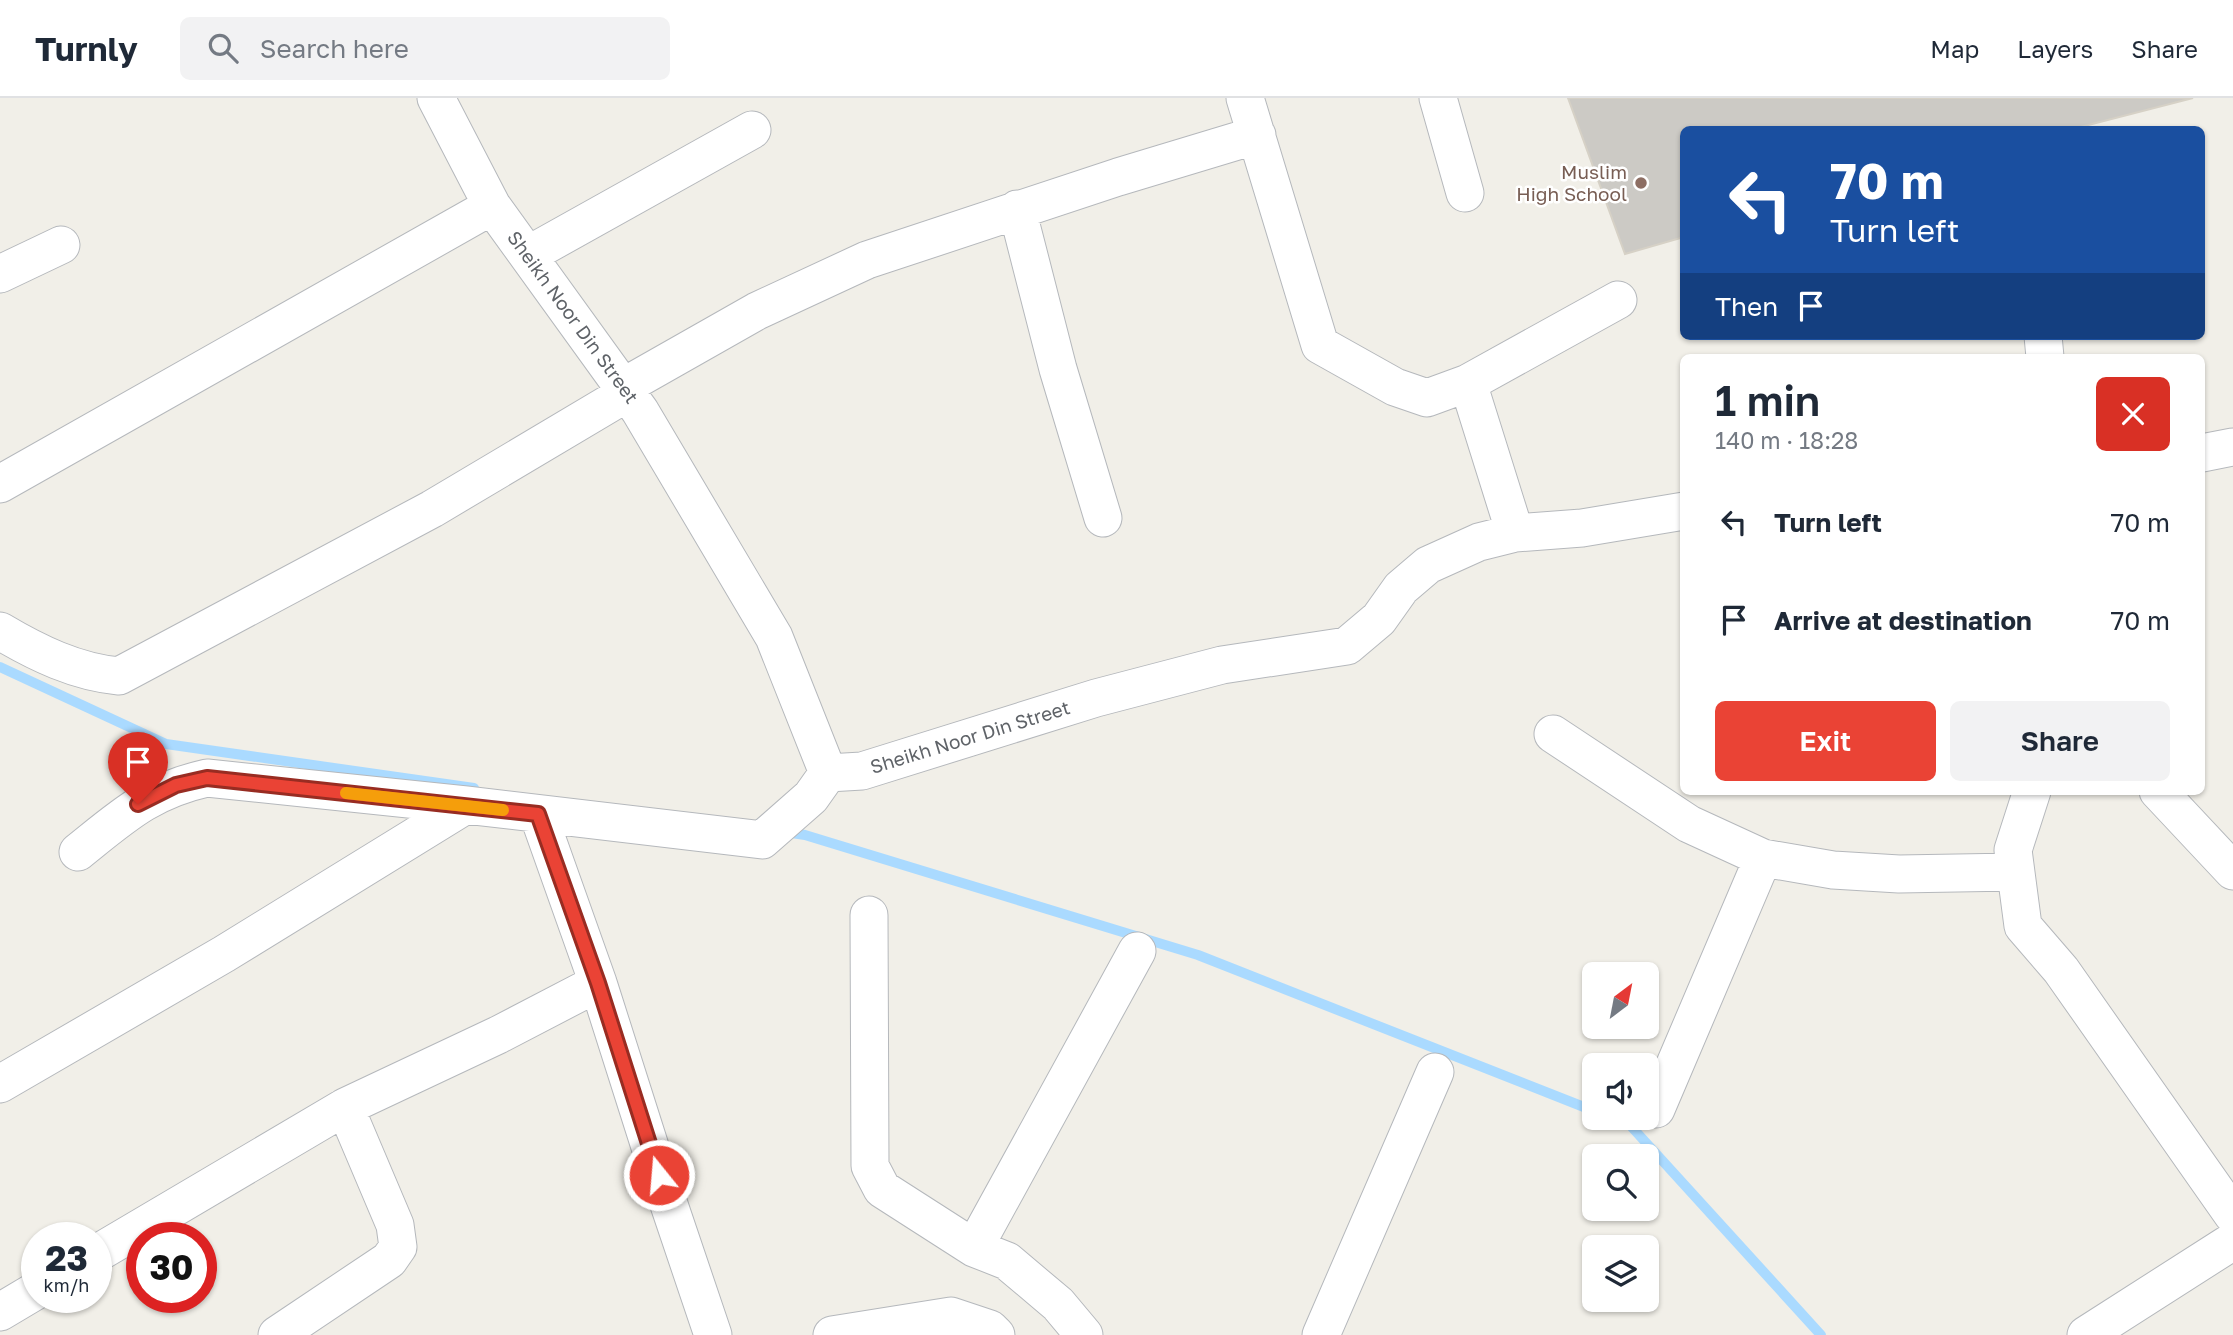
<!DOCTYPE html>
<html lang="en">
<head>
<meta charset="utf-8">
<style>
	body { margin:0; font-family:"Golos Text",sans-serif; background:#f2f2f3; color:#1f2937; height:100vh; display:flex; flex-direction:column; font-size:26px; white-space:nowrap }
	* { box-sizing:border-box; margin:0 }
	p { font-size:23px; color:#747a83 }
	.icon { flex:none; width:38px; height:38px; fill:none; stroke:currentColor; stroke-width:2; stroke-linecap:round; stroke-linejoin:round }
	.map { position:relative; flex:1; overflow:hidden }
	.drawer { position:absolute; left:1680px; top:256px; width:525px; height:441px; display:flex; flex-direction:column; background:#fff; border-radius:10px; box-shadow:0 2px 5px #0004 }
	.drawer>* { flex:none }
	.hud { position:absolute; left:1680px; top:28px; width:525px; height:214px; border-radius:10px; box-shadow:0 2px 5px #0004; background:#1a4fa0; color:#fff; overflow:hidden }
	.needle { width:46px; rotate:32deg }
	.fabs { position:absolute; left:1582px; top:864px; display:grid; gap:14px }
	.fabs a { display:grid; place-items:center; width:77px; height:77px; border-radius:10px; background:#fff; box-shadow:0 2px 5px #0004; font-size:35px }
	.speed { position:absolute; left:21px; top:1124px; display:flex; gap:14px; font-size:35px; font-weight:700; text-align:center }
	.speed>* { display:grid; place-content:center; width:91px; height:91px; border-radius:50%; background:#fff; box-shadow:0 2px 5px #0004; line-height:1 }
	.speed small { font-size:18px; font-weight:400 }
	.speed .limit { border:10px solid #d22; background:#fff; color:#111 }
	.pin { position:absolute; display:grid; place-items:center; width:60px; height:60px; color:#fff; margin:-72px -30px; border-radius:50% 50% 50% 0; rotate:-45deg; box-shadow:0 0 7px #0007 }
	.pin .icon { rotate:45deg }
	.me { position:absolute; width:77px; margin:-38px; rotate:343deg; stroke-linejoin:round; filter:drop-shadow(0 0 5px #0008) }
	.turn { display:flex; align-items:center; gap:24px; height:147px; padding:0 35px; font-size:32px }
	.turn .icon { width:91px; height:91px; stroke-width:2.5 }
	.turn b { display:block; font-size:49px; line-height:60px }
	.then { display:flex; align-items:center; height:66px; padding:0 35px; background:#0003; gap:14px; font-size:26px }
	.round { display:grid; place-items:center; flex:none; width:74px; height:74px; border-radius:10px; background:#f2f2f3 }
	.head { display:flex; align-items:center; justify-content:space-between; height:119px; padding:0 35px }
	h1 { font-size:42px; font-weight:600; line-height:52px }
	.cta { display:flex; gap:14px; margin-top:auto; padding:14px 35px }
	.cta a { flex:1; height:80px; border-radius:10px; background:#ea4335; color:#fff; font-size:28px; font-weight:600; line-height:80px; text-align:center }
	.cta a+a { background:#f2f2f3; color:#1f2937 }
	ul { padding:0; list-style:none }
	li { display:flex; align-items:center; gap:21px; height:98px; padding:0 35px }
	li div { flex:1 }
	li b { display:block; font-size:26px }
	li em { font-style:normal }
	header { display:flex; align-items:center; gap:42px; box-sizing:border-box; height:98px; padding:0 35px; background:#fff; border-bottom:2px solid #e0e1e3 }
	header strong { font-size:33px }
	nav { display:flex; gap:38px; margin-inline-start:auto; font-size:24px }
	.search { width:490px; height:63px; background:#f2f2f3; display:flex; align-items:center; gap:18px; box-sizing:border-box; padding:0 24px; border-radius:10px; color:#747a83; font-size:26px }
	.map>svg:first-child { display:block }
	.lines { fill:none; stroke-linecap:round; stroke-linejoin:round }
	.stream { stroke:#aadaff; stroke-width:10 }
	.building { fill:#cccac5; stroke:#d6d1c6; stroke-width:2 }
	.minor-casing { stroke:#b5b8bc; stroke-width:39 }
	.minor { stroke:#fff; stroke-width:37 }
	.route-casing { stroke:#982c22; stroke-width:18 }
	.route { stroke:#ea4335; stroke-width:12 }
	.slow { stroke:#f59e0b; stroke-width:12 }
	.education-dot { fill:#8d6e63; stroke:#fff; stroke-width:2.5 }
	.labels { text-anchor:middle; stroke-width:5; stroke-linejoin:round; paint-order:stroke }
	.education-label { font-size:19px; fill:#785e54; stroke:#fff; text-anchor:end }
	.street-label { font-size:19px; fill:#5f6368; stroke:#fff }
</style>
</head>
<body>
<header>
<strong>Turnly</strong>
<div class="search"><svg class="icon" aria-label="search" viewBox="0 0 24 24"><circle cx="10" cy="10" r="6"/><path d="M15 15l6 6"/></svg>Search here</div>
<nav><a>Map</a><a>Layers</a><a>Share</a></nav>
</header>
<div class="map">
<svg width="2233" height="1237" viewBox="0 0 2233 1237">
	<rect width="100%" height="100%" fill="#f1efe8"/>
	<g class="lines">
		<!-- stream -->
		<path class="stream" d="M0,569L166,646L474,690
			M785,734L805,737L1198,857L1594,1013
			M1614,1020L1629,1026L1821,1237"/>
	</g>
	<!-- building -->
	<path class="building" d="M1568,0H2193L2069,32H1684V139L1625,156Z"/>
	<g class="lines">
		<!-- minor casing -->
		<g class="minor-casing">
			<path id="minor" d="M436,0L492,108L640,313L774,539L828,675L862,673L1096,600L1222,567L1347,548L1379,521L1401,490L1428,467L1479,444L1515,435L1582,430L1684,413
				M1245,0L1320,247L1395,289L1427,300L1468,285L1515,435
				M1438,0L1465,95
				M1017,111L1058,271L1103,420
				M528,157L752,32
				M0,176L61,147
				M2043,238L2045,259
				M1468,285L1618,202
				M623,289L757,213L867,162L1118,79L1257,37
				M2202,355L2233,349
				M0,386L492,108
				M0,533C37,555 76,574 119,578L432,411L627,295
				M1553,636L1689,726L1763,760L1833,772L1899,776L2015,774
				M2032,693L2013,752L2023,828L2061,872L2233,1117
				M2158,693L2233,773
				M538,716L598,885L659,1077L713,1237
				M78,754C123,718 149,693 207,680L466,707L762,742L811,699L828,675
				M869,817L870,1068L882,1091L974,1150L1007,1163L1058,1206L1084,1237
				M0,986L224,856L466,707
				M1656,1011L1763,760
				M974,1150L1137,853
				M96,1156L345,1009L498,937L598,885
				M0,1214L37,1192
				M277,1237L389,1162L398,1149L395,1127L345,1009
				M832,1237L951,1218L990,1231L996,1237
				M1321,1237L1435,974
				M2086,1237L2233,1143"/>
		</g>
		<!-- minor -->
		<use href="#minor" class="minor"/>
	</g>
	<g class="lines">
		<!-- route casing -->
		<g class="route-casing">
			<path id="route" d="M138,706L176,687L207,680L538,716L598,885L659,1077"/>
		</g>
		<!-- route -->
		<use href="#route" class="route"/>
		<!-- slow -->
		<path class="slow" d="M346,695L503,712"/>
	</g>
	<!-- markers -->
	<circle class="education-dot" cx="1641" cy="85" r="7"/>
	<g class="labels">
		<!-- education labels -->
		<g class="education-label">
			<text x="1627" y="81">Muslim<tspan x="1627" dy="22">High School</tspan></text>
		</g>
		<!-- street labels -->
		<g class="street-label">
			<text transform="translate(573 219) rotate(54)" y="7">Sheikh Noor Din Street</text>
			<text transform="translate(970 639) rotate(-17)" y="7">Sheikh Noor Din Street</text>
		</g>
	</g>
</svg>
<div class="fabs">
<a><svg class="needle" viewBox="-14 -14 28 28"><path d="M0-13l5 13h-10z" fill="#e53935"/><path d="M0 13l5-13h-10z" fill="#747a83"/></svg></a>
<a><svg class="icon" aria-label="sound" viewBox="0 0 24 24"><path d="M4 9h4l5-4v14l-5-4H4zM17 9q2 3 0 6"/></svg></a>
<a><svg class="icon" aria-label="search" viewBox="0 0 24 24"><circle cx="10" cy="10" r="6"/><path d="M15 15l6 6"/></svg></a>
<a><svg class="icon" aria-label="layers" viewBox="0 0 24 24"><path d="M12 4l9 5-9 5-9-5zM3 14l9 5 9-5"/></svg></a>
</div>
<div class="speed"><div>23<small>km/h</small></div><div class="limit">30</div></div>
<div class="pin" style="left:138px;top:706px;background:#d93025"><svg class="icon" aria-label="arrive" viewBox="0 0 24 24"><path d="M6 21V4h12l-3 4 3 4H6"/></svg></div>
<svg class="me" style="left:659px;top:1077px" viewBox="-20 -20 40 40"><circle r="17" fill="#ea4335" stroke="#fff" stroke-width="3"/><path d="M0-11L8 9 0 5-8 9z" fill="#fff"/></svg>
<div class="hud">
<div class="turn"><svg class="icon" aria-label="left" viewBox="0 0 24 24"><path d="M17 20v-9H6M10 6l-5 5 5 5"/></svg><div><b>70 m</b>Turn left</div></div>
<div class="then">Then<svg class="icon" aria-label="arrive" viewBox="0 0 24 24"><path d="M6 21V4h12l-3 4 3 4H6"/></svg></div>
</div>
<section class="drawer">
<div class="head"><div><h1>1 min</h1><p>140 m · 18:28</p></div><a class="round" style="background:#d93025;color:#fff"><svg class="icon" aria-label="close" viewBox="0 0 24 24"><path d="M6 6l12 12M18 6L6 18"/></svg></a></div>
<ul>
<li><svg class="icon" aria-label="left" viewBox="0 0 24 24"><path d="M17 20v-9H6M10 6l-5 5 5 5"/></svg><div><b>Turn left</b></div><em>70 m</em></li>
<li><svg class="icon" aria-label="arrive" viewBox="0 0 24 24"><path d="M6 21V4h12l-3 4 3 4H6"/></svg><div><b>Arrive at destination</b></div><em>70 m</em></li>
</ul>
<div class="cta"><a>Exit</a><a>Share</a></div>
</section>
</div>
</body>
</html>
